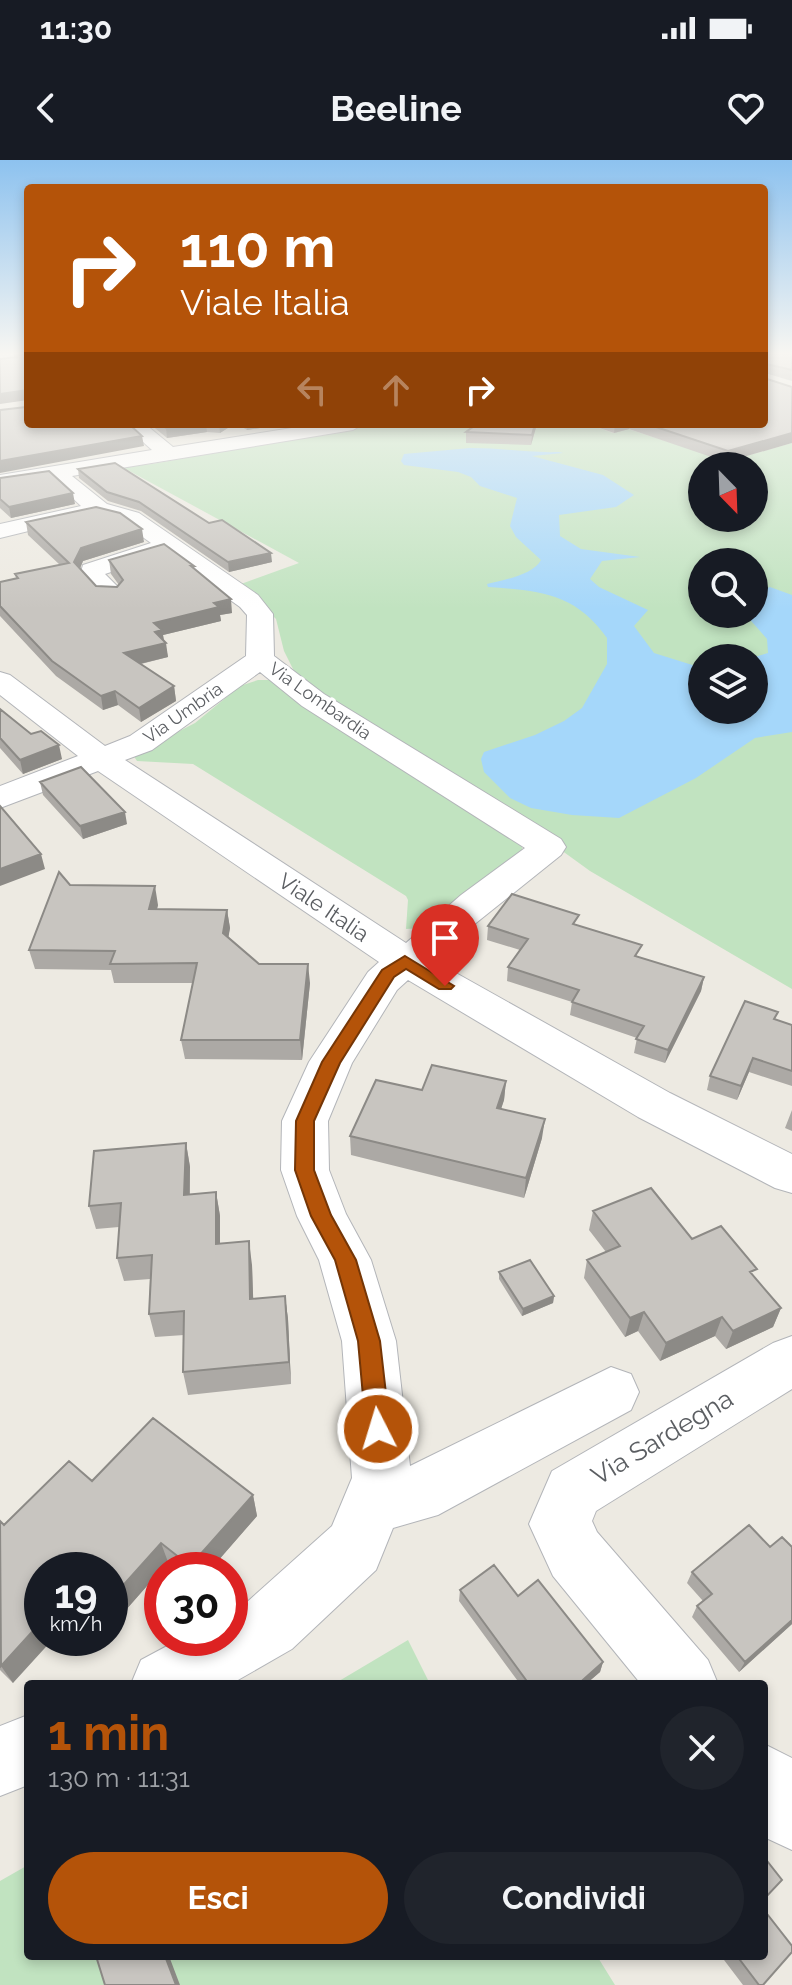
<!DOCTYPE html>
<html lang="it">
<head>
<meta charset="utf-8">
<style>
	body { margin:0; font-family:Raleway,sans-serif; background:#20242c; color:#f1f3f6; height:100vh; display:flex; flex-direction:column; font-size:30px; white-space:nowrap }
	* { box-sizing:border-box; margin:0 }
	p { font-size:26px; color:#9ea1a6 }
	.icon { flex:none; width:44px; height:44px; fill:none; stroke:currentColor; stroke-width:2; stroke-linecap:round; stroke-linejoin:round }
	.map { position:relative; flex:1; overflow:hidden }
	.details { position:absolute; left:24px; top:1520px; width:744px; height:280px; display:flex; flex-direction:column; background:#171b24; border-radius:8px; box-shadow:0 4px 12px #0003 }
	.details>* { flex:none }
	.top-card { position:absolute; left:24px; top:24px; width:744px; height:244px; border-radius:8px; box-shadow:0 4px 12px #0003; background:#b45309; color:#fff; overflow:hidden }
	.needle { width:52px; rotate:157deg }
	.fabs { position:absolute; left:688px; top:292px; display:grid; gap:16px }
	.fabs a { display:grid; place-items:center; width:80px; height:80px; border-radius:50%; background:#171b24; box-shadow:0 4px 12px #0003; font-size:40px }
	.speed { position:absolute; left:24px; top:1392px; display:flex; gap:16px; font-size:40px; font-weight:700; text-align:center }
	.speed>* { display:grid; place-content:center; width:104px; height:104px; border-radius:50%; background:#171b24; box-shadow:0 4px 12px #0003; line-height:1 }
	.speed small { font-size:20px; font-weight:400 }
	.speed .limit { border:12px solid #d22; background:#fff; color:#111 }
	.pin { position:absolute; display:grid; place-items:center; width:68px; height:68px; color:#fff; margin:-82px -34px; border-radius:50% 50% 50% 0; rotate:-45deg; box-shadow:0 0 8px #0007 }
	.pin .icon { rotate:45deg }
	.me { position:absolute; width:88px; margin:-44px; rotate:355deg; stroke-linejoin:round; filter:drop-shadow(0 0 6px #0008) }
	.turn { display:flex; align-items:center; gap:28px; height:168px; padding:0 24px; font-size:36px }
	.turn .icon { width:104px; height:104px; stroke-width:2.5 }
	.turn b { display:block; font-size:56px; line-height:68px }
	.lanes { display:flex; align-items:center; height:76px; padding:0 24px; background:#0003; justify-content:center; gap:40px; direction:ltr }
	.lanes .off { opacity:.35 }
	.round { display:grid; place-items:center; flex:none; width:84px; height:84px; border-radius:42px; background:#20242c }
	.headline { display:flex; align-items:center; justify-content:space-between; height:136px; padding:0 24px }
	h1 { font-size:48px; font-weight:700; line-height:60px; color:#b45309 }
	.primary-button { display:flex; gap:16px; margin-top:auto; padding:16px 24px }
	.primary-button a { flex:1; height:92px; border-radius:48px; background:#b45309; color:#fff; font-size:32px; font-weight:700; line-height:92px; text-align:center }
	.primary-button a+a { background:#20242c; color:#f1f3f6 }
	.status { display:flex; justify-content:space-between; align-items:center; height:56px; padding:0 40px; background:#171b24; direction:ltr }
	.status svg { height:22px; fill:currentColor }
	header { display:flex; justify-content:space-between; align-items:center; height:104px; padding:0 24px; background:#171b24; font-size:36px; font-weight:700 }
	.map>svg:first-child { display:block }
	.green { fill:#c1e3c0; fill-rule:evenodd }
	.water { fill:#a5d7fa }
	.lines { fill:none; stroke-linecap:round; stroke-linejoin:round }
	.minor-casing { stroke:#b3b5b9; stroke-width:2 }
	.minor { fill:#fff; fill-rule:evenodd }
	.wall { fill:#aca9a5 }
	.shaded-wall { fill:#8c8a86 }
	.building { fill:#c8c5c0; stroke:#8c8a86; stroke-width:2 }
	.route { fill:#b45309; stroke:#753606; stroke-width:2 }
	.labels { text-anchor:middle; stroke-width:6; stroke-linejoin:round; paint-order:stroke }
	.far-street-label { font-size:18px; fill:#5b5e62; stroke:#fff }
	.street-label { font-size:22px; fill:#5b5e62; stroke:#fff }
	.near-street-label { font-size:26px; fill:#5b5e62; stroke:#fff }
</style>
</head>
<body>
<div class="status"><b>11:30</b><svg viewBox="0 0 49 12"><path d="M0 12V9h3v3zM5 12V6h3v6zM10 12V3h3v9zM15 12V0h3v12zM26 1h20v11H26zM47 4h2v5h-2z"/></svg></div>
<header><svg class="icon" aria-label="back" viewBox="0 0 24 24"><path d="M15 5l-7 7 7 7"/></svg>Beeline<svg class="icon" aria-label="heart" viewBox="0 0 24 24"><path d="M12 20l-8-8c-3-5 5-10 8-4 3-6 11-1 8 4z"/></svg></header>
<div class="map">
<svg width="792" height="1825" viewBox="0 0 792 1825">
	<rect width="100%" height="100%" fill="#edeae2"/>
	<!-- green -->
	<path class="green" d="M376,264H587L613,273L628,269L728,301L792,283V829L590,711L561,690L388,583L296,515L284,491L276,459L241,424L299,403L122,307L152,304ZM702,306H754V358H702ZM702,402H754V454H702ZM702,498H754V550H702Z
		M258,520H277L499,664L522,687L525,700L437,767L406,769L408,740L406,736L193,604L137,601L133,595L195,563L240,526Z
		M408,1480L430,1524H334Z
		M28,1705V1796H597L615,1825H0V1721Z"/>
	<!-- water -->
	<path class="water" d="M470,288C504,288 525,293 559,292L563,293L532,296L603,315L634,335L616,347L559,355L560,376L581,389L640,397L602,401L590,419L599,427L648,450L634,466L654,493L702,508V550H754V498H751L768,493L767,479L745,454H754V433L770,427L792,435V572L755,578L696,618L619,658L572,655L531,648L510,638L484,612L481,599L484,592L535,575L564,561L582,548L607,504V478C575,433 540,431 488,427L487,424C503,420 533,415 541,400L516,377L510,366L517,338L480,326L471,317L458,312L404,305L401,301L404,294Z"/>
	<g class="lines">
		<!-- minor casing -->
		<g class="minor-casing">
			<path id="minor" d="M28,193V200L0,204V194Z
				M123,264H145L173,287L317,264H363L353,270L72,316L107,344L139,353L258,435L273,454L274,496L324,534L561,679L566,687L561,695L431,799L670,933L792,994V1033L775,1028L638,957L408,820L397,830L352,903L328,961L329,1010L346,1054L371,1100L396,1181L410,1306L611,1207L631,1214L639,1232L631,1250L438,1355L393,1368L376,1410L292,1489L231,1524H131L141,1500L182,1478H230V1452L246,1443L332,1366L352,1318L342,1181L319,1100L297,1056L281,1010L282,961L309,902L368,812L379,802L98,611L0,648V626L78,596L0,535V512L10,515L105,586L130,576L246,496L247,455L240,447L166,394L105,414L123,432L119,437H101L80,415L83,405L151,383L123,363L94,355L0,378V364L81,346L52,319L0,327V315L152,290ZM260,512L302,546L525,688L461,735L406,783L125,600L152,590Z
				M792,1176V1229L596,1351L592,1361L597,1372L708,1500L718,1524H641L553,1416L529,1364L552,1311L773,1183Z
				M28,1555V1625L0,1636V1566Z
				M764,1584L792,1598V1690L764,1677Z"/>
		</g>
		<!-- minor -->
		<use href="#minor" class="minor"/>
	</g>
	<!-- wall -->
	<path class="wall" d="M764,193H792V221L765,213Z
		M150,264H234L220,273L207,272L167,278Z
		M237,264H285L247,270Z
		M537,264L531,285L466,283V272Z
		M588,264H764L726,302L629,269L614,273Z
		M78,309L209,363L272,402L229,412L141,351L108,341L79,318Z
		M0,318L75,344L11,358L0,348Z
		M26,362L144,382L83,401L80,408L96,426L117,427L119,425L111,414L109,400L194,406L195,410L232,453L220,455L221,461L163,475L168,497L141,504L174,526L176,541L141,562L118,545L103,550L56,516L0,456V422L16,418L15,414L60,405L28,375Z
		M0,549L62,599L23,614L0,588Z
		M40,622L127,664L83,679L43,635Z
		M70,725L158,745L157,749L227,750L230,768L228,777L259,804L310,823L302,900L185,899L181,880L193,823H114L111,810L35,809L29,790Z
		M488,766H578L639,797L704,817L701,831L665,903L634,893L637,878L570,855L572,842L507,821L508,807L520,790L487,780Z
		M775,860L792,865V926L749,912L737,940L707,930L710,916Z
		M506,921L504,940L501,949L542,978L524,1038L351,995L350,976L422,930Z
		M792,950V971L785,968Z
		M186,983L190,1007V1035L216,1032L220,1056V1084L252,1105L253,1139L285,1136L288,1159L291,1224L188,1235L183,1212L184,1175L155,1177L149,1154L150,1119L124,1121L117,1098L119,1067L96,1069L89,1046Z
		M593,1051L692,1079L754,1117L781,1148L773,1167L726,1189L715,1176L660,1201L638,1171L625,1177L584,1118L587,1100L606,1092L589,1070Z
		M499,1112L554,1136L553,1143L522,1156L499,1119Z
		M92,1321L253,1335L257,1356L210,1410H178L168,1402L110,1468V1410H42L13,1523L0,1510V1361L4,1365Z
		M770,1387H792V1464L739,1512L692,1457L697,1446L703,1441L687,1423L692,1412Z
		M460,1430L518,1436L603,1502L600,1512L586,1524H520L459,1441Z
		M721,1796H764L763,1825H743Z"/>
	<!-- shaded-wall -->
	<path class="shaded-wall" d="M28,230V240L0,244V234Z
		M189,264H206L207,272L167,278L166,268Z
		M219,264H234L220,273Z
		M246,264H285L247,270Z
		M535,264H537L531,285L532,275Z
		M615,264H629V269L614,273Z
		M792,273V283L726,302L728,291Z
		M142,276L144,286L0,313V301Z
		M73,333L75,344L11,358L9,347Z
		M142,369L144,382L83,401L77,416L74,402L81,388Z
		M271,393L272,402L229,412L228,402Z
		M231,439L232,453L220,455L221,461L163,475L164,483H166L168,497L127,507L124,493L154,463L214,443Z
		M174,526L176,541L141,562L139,548Z
		M115,531L118,545L103,550L101,536Z
		M59,585L62,599L23,614L20,600Z
		M125,652L127,664L83,679L80,666Z
		M41,694L45,709L0,726V709Z
		M155,726L158,745L152,768L149,749Z
		M227,750L230,768L226,792L223,773Z
		M308,804L310,823L302,900L300,880Z
		M704,817L701,831L665,903L668,890Z
		M753,898L749,912L737,940L741,926Z
		M506,921L504,940L495,967L497,948Z
		M545,959L542,978L524,1038L526,1018Z
		M186,983L190,1007L189,1059L184,1035Z
		M216,1032L220,1056V1108L216,1084Z
		M249,1081L252,1105L254,1162L250,1139Z
		M285,1136L288,1159L291,1224L289,1202Z
		M554,1136L553,1143L522,1156L523,1149Z
		M781,1148L773,1167L726,1189L733,1171Z
		M644,1152L638,1171L625,1177L630,1158Z
		M722,1157L715,1176L660,1201L666,1183Z
		M253,1335L257,1356L210,1410H192L190,1406Z
		M161,1383L168,1402L110,1468V1440Z
		M792,1460V1464L739,1512L745,1502Z
		M42,1461V1478H54L13,1523L1,1506Z
		M603,1502L600,1512L586,1524L583,1520Z
		M165,1796H169L180,1825H176Z"/>
	<!-- building -->
	<path class="building" d="M28,193V230L0,234V199L17,197L15,195Z
		M764,193H792V210L767,204L764,206Z
		M764,218L792,227V273L728,291L647,264H764Z
		M28,245V264H129L142,276L0,301V250L26,247Z
		M161,264H189L166,268Z
		M477,264H535L532,275L466,272Z
		M115,303L209,363L222,360L271,393L228,402L139,342L107,332L78,309Z
		M49,311L73,333L9,347L0,339V318Z
		M96,347L120,353L142,369L81,388L74,402L96,426L117,427L123,420L109,400L164,384L194,406H191L231,439L214,443L219,447L154,463L162,470L155,472L166,483L124,493L174,526L139,548L115,531L101,536L52,501L0,446V422L18,418L15,414L69,403L26,362Z
		M0,549L31,574L41,571L59,585L20,600L0,578Z
		M81,607L125,652L80,666L40,622Z
		M0,646L41,694L0,709Z
		M59,712L70,725L155,726L149,749L227,750L223,773L259,804H308L300,880H181L197,803L110,804L115,791L29,790Z
		M512,734L579,755L573,764L642,785L635,796L704,817L668,890L636,879L644,866L572,842L579,830L508,807L528,779L488,766Z
		M745,841L778,852L774,859L792,865V911L753,898L741,926L710,916Z
		M432,905L506,921L497,948L545,959L526,1018L350,976L376,920L422,930Z
		M186,983L184,1035L216,1032V1084L249,1081L250,1139L285,1136L289,1202L183,1212L184,1151L149,1154L152,1095L117,1098L121,1043L89,1046L94,991Z
		M651,1028L692,1079L721,1066L757,1109L750,1112L781,1148L733,1171L722,1157L666,1183L644,1152L630,1158L587,1100L620,1086L593,1051Z
		M530,1100L554,1136L523,1149L499,1112Z
		M153,1258L253,1335L190,1406L161,1383L110,1440V1410H42V1461L1,1506L0,1361L4,1365L69,1301L92,1321Z
		M749,1365L770,1387L782,1377L792,1387V1460L745,1502L697,1446L712,1434L692,1412Z
		M494,1405L518,1436L538,1420L603,1502L583,1520L586,1524H529L460,1430Z
		M764,1697L782,1720L764,1739Z
		M764,1750L792,1786V1792L763,1825H759L737,1796H764Z
		M96,1796H165L176,1825H105Z"/>
	<!-- sky -->
	<linearGradient id="sky" x2="0" y2="1"><stop stop-color="#8dc2ef"/><stop offset="0.43" stop-color="#f7f6f2"/><stop offset="1" stop-color="#f7f6f2" stop-opacity="0"/></linearGradient>
	<rect width="792" height="449" fill="url(#sky)"/>
	<!-- route -->
	<path class="route" d="M405,796L454,826L451,829H439L406,809L394,817L340,903L314,961V1010L331,1055L356,1100L380,1181L390,1269L386,1277L378,1280L369,1277L366,1269L358,1181L335,1100L311,1056L295,1010L296,961L322,902L382,810Z"/>
	<g class="labels">
		<!-- far-street labels -->
		<g class="far-street-label">
			<text transform="translate(320 541) rotate(35)" y="6">Via Lombardia</text>
			<text transform="translate(183 553) rotate(-35)" y="6">Via Umbria</text>
		</g>
		<!-- street labels -->
		<g class="street-label">
			<text transform="translate(324 747) rotate(34)" y="8">Viale Italia</text>
		</g>
		<!-- near-street labels -->
		<g class="near-street-label">
			<text transform="translate(662 1277) rotate(-31)" y="9">Via Sardegna</text>
		</g>
	</g>
</svg>
<div class="fabs">
<a><svg class="needle" viewBox="-14 -14 28 28"><path d="M0-13l5 13h-10z" fill="#e53935"/><path d="M0 13l5-13h-10z" fill="#9ea1a6"/></svg></a>
<a><svg class="icon" aria-label="search" viewBox="0 0 24 24"><circle cx="10" cy="10" r="6"/><path d="M15 15l6 6"/></svg></a>
<a><svg class="icon" aria-label="layers" viewBox="0 0 24 24"><path d="M12 4l9 5-9 5-9-5zM3 14l9 5 9-5"/></svg></a>
</div>
<div class="speed"><div>19<small>km/h</small></div><div class="limit">30</div></div>
<div class="pin" style="left:445px;top:826px;background:#d93025"><svg class="icon" aria-label="arrive" viewBox="0 0 24 24"><path d="M6 21V4h12l-3 4 3 4H6"/></svg></div>
<svg class="me" style="left:378px;top:1269px" viewBox="-20 -20 40 40"><circle r="17" fill="#b45309" stroke="#fff" stroke-width="3"/><path d="M0-11L8 9 0 5-8 9z" fill="#fff"/></svg>
<div class="top-card">
<div class="turn"><svg class="icon" aria-label="right" viewBox="0 0 24 24"><path d="M7 20v-9h11M14 6l5 5-5 5"/></svg><div><b>110 m</b>Viale Italia</div></div>
<div class="lanes"><svg class="icon off" aria-label="left" viewBox="0 0 24 24"><path d="M17 20v-9H6M10 6l-5 5 5 5"/></svg><svg class="icon off" aria-label="ahead" viewBox="0 0 24 24"><path d="M12 20V5M6 11l6-6 6 6"/></svg><svg class="icon" aria-label="right" viewBox="0 0 24 24"><path d="M7 20v-9h11M14 6l5 5-5 5"/></svg></div>
</div>
<section class="details">
<div class="headline"><div><h1>1 min</h1><p>130 m · 11:31</p></div><a class="round"><svg class="icon" aria-label="close" viewBox="0 0 24 24"><path d="M6 6l12 12M18 6L6 18"/></svg></a></div>
<div class="primary-button"><a>Esci</a><a>Condividi</a></div>
</section>
</div>
</body>
</html>
